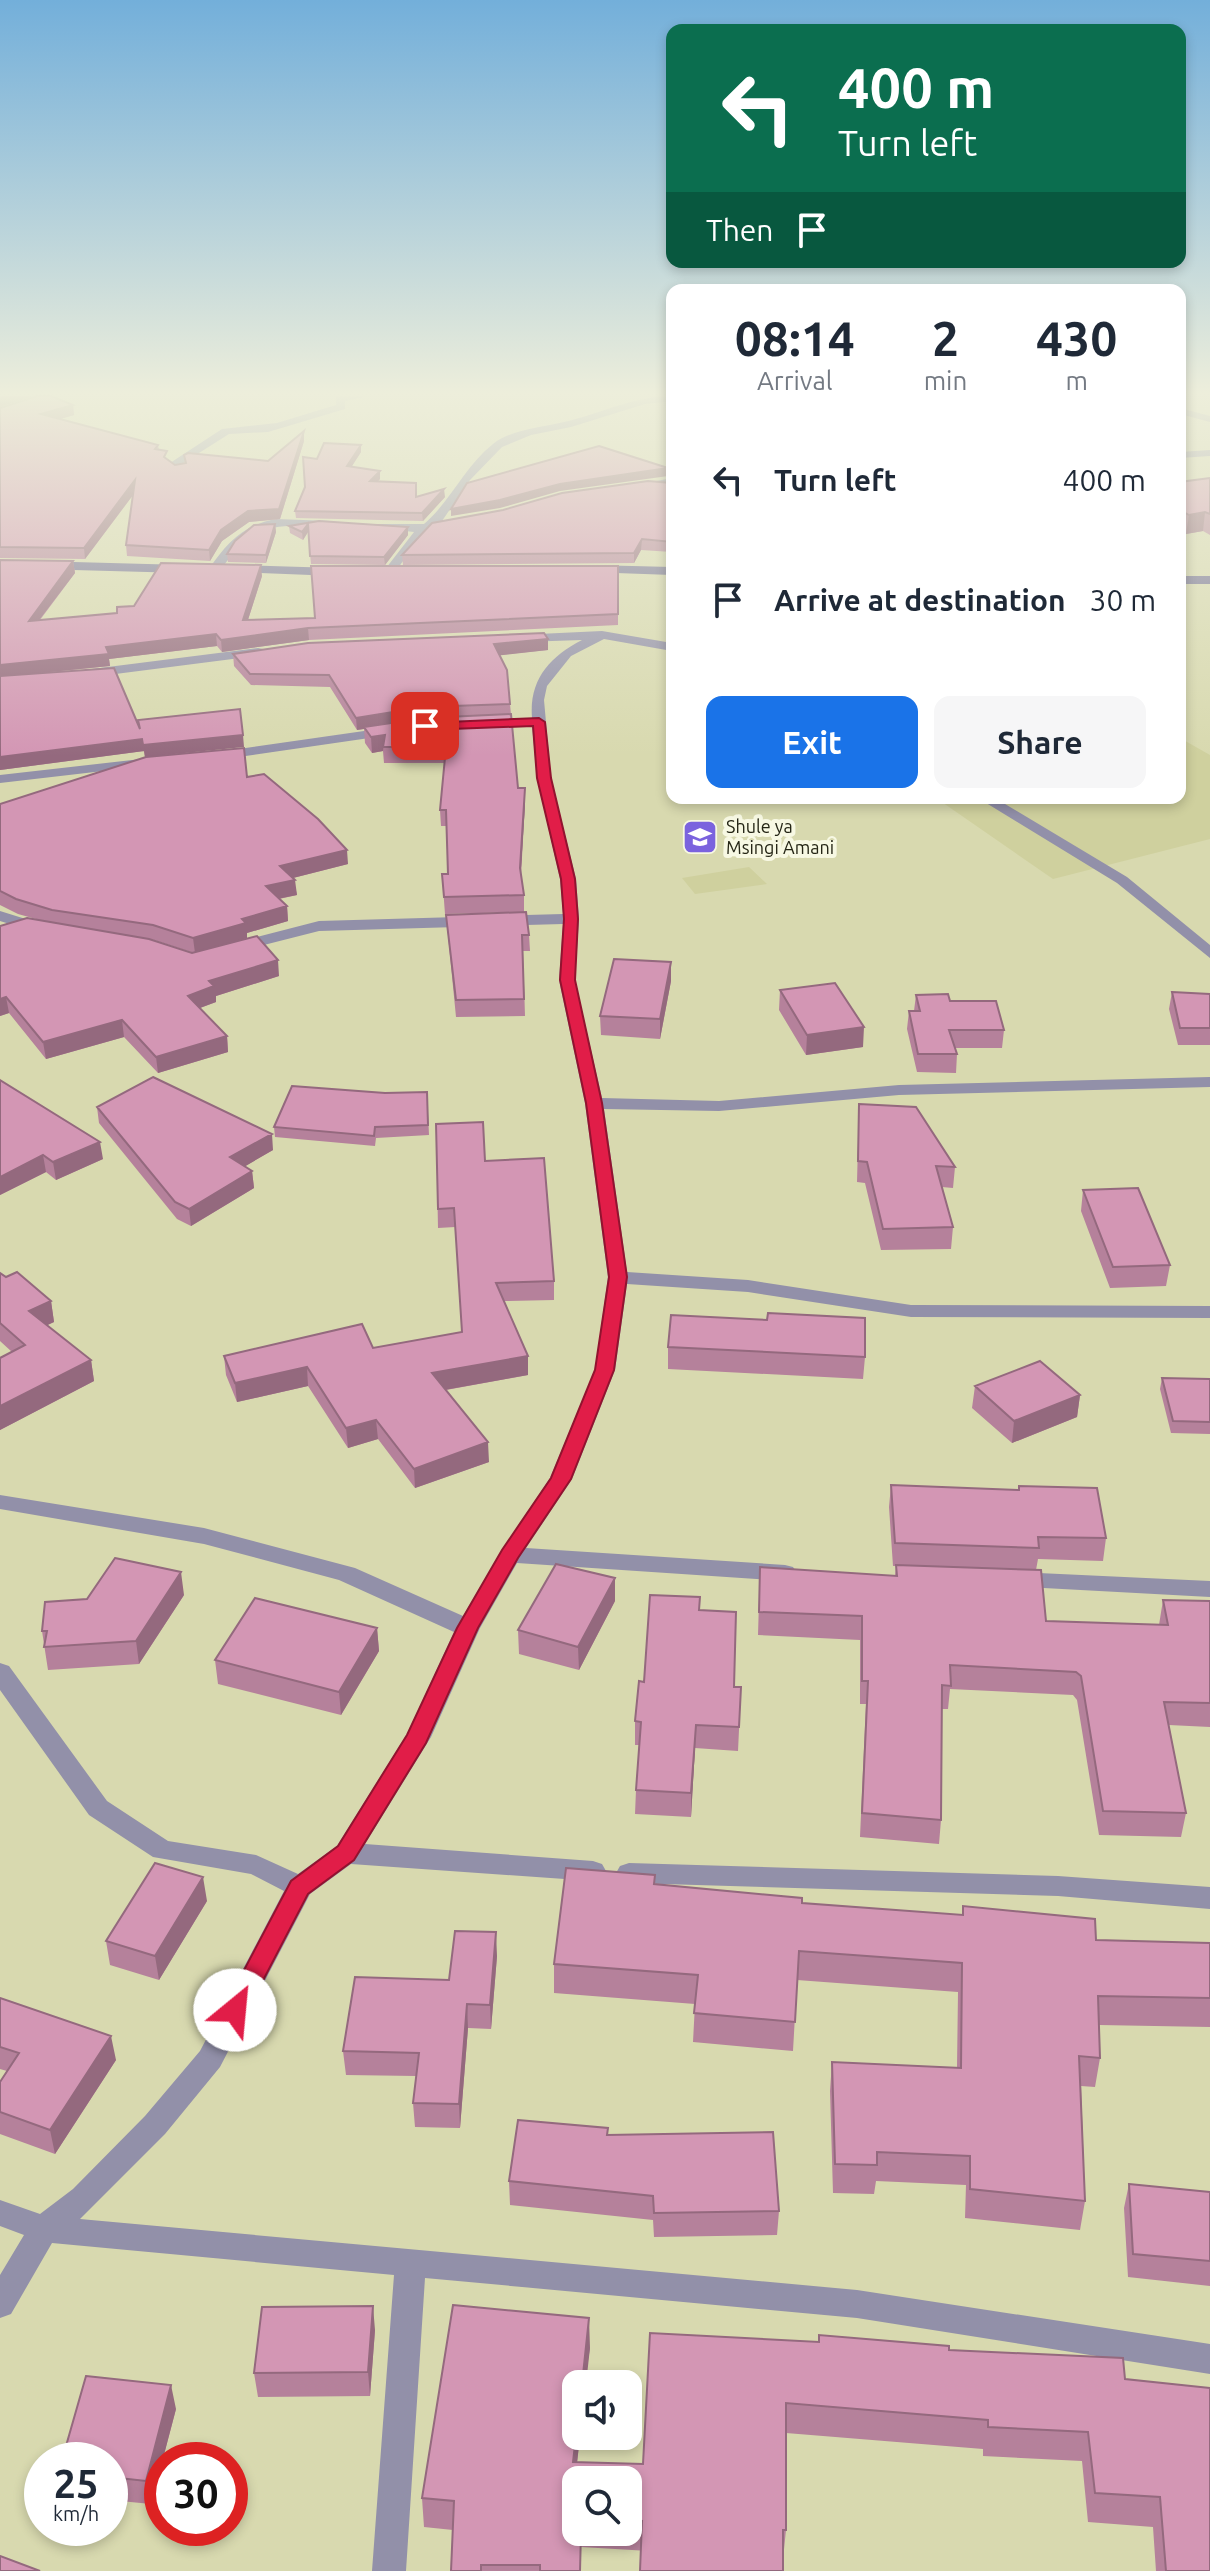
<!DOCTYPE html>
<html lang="en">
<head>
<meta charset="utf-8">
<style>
	body { margin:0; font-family:Ubuntu,sans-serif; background:#f6f6f7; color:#1f2937; height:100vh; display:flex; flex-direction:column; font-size:30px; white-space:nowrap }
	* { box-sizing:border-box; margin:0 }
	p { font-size:26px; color:#747a83 }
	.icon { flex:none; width:44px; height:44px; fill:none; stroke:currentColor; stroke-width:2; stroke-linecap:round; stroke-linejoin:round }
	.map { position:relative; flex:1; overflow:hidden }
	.details { position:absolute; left:666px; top:284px; width:520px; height:520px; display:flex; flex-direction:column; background:#fff; border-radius:16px; box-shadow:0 4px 12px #0003 }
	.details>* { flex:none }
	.guide { position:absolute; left:666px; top:24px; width:520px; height:244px; border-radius:16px; box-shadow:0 4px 12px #0003; background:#0b6e4f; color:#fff; overflow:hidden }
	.controls { position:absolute; left:562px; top:2370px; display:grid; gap:16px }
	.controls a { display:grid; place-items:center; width:80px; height:80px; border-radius:16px; background:#fff; box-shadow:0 4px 12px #0003; font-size:40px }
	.speed { position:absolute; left:24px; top:2442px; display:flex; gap:16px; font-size:40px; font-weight:700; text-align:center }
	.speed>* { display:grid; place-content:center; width:104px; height:104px; border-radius:50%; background:#fff; box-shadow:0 4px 12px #0003; line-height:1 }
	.speed small { font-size:20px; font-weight:400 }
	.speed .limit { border:12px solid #d22; background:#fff; color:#111 }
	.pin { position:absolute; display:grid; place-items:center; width:68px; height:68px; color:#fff; margin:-34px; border-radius:16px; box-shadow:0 4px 12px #0006 }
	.me { position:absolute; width:88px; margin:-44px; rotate:28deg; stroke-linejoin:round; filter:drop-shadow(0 0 6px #0008) }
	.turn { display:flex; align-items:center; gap:28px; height:168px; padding:0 40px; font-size:36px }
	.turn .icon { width:104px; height:104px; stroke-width:2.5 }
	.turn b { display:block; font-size:56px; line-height:68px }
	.then { display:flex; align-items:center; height:76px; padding:0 40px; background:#0003; gap:16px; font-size:30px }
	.eta { display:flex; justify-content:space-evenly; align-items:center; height:136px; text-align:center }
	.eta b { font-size:48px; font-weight:700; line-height:56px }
	.cta { display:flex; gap:16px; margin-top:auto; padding:16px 40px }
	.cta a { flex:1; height:92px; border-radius:16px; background:#1a73e8; color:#fff; font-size:32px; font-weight:700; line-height:92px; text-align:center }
	.cta a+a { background:#f6f6f7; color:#1f2937 }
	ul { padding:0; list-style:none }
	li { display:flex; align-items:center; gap:24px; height:120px; padding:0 40px }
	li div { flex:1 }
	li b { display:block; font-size:30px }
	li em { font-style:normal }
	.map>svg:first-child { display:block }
	.built { fill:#cfd09e }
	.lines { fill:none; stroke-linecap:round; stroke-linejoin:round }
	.street { fill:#9290a9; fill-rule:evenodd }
	.secondary { fill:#726f93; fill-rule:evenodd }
	.wall { fill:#b5819b; fill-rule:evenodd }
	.shaded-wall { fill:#94697e }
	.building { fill:#d396b4; stroke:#94697e; stroke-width:2 }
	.route { fill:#e11d48; stroke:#92132f; stroke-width:2 }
	.labels { text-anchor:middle; stroke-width:8; stroke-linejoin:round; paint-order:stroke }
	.far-poi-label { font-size:18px; fill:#242515; stroke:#f7f8e3; text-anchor:start }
</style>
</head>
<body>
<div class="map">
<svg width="1210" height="2571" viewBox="0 0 1210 2571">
	<rect width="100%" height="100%" fill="#d8d9af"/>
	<!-- built -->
	<path class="built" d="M1180,738L1210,755V839L1053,879L936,798H1180Z
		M749,867L767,884L695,894L682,878Z"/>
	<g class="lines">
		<!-- street -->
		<path class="street" d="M336,396H367L345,401V409L268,432L229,434L180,465L185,470L184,472H176L167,465L222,429L277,423L336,405Z
			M672,396V401L645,404L571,427L531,435L502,447L470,480L442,521L457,520V524L431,529L418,540L393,575L383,572L414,532L378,528V524H424C451,501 464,467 493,444C512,429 540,428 564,422C600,414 634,396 672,396Z
			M1180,408L1210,416V422L1180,414Z
			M1210,450V456L1180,458V452Z
			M672,478V484L637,489L631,486Z
			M276,519L330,521L336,524L330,527C273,524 254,522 219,572H211L209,569C227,543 243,525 276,519Z
			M602,631L672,643V651L604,639L571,656L547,686L544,700L551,778L576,879L579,919L575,980L602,1098L719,1101L899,1085L1210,1077V1087L899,1095L719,1111L604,1109L627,1272L748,1280L911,1305L1210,1306V1318L911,1317L748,1292L627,1284L615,1370L572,1479L526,1548L785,1565L793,1567L797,1573L793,1579L785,1581L517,1563L480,1628L431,1737L365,1844L593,1861L602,1864L606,1871L602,1878L593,1881L351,1864L310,1894L220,2067L165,2134L80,2219L857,2290L1210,2344V2374L857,2318L425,2278L406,2571H372L394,2275L52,2243L11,2314L0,2318V2275L24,2235L0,2226V2200L40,2214L73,2189L145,2116L200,2051L284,1891L251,1874L153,1857L89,1815L0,1690V1663L9,1666L107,1801L168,1841L256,1855L298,1874L337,1846L407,1734L454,1632L339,1580L204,1544L0,1509V1495L204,1528L355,1568L463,1616L502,1550L550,1478L595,1370L608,1277L585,1103L559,980L563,924L319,931L236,952L228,947L230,944L319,921L563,914L560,879L537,778L532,726L487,728L480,724L487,720L532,718C529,680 549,657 582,640L522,642L516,638L517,635Z
			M258,648L263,649V655L92,677L85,673L92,669Z
			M392,727L399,731L397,734L218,760L211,756L218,752Z
			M150,758L157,762L155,765L0,783V775Z
			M978,798H995L1127,877L1210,945V958L1117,883Z
			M0,911L48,926L50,929L42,934L0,921Z
			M1017,1572L1210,1581V1597L1009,1586L1005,1580L1009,1574Z
			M629,1863L1058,1876L1210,1887V1909L1058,1896L629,1883L620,1880L616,1873L620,1866Z"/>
		<!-- secondary -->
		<path class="secondary" d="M0,560L184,565L190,569L184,573L0,568Z
			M236,565L336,568L342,572L336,576L232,572V566Z
			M592,565L672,567V575L588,572V566Z
			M1180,576H1210V584H1180Z"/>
	</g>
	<!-- wall -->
	<path class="wall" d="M73,405L74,415L60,419L158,445L159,450L168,460L175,465L185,463L184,455L268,461L304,431V441L280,519L249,522L222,541L210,561L127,556L126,545L133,495L85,559L0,558V408Z
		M361,452L351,467L380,479L378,481L416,497H445L423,521L296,518L295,511L317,459Z
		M1210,478V535L1203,531L1186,534L1180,530V482Z
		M672,483V552L641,550L634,563L403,565L402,555L503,510Z
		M275,524L276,532L266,563L228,562L227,554Z
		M289,526L408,527V535L385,565L311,564L308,532L303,540L290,533Z
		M0,560L73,561L75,573L40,620L117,613L134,606L262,576L248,620L315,618L618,566V625L309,640L222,652L217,646L109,659L110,666L31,674L139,726L240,709L145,757L144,751L0,770Z
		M548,639V650L499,655L510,704L518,788H525V804L521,875L524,895V912L445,914L442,874H448L446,826H441L440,810L445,763H384L383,751L372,753L365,743L364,729L357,730L330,687L251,685L234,666L233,654Z
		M247,777L348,864L293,878L297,895L279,899L287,906L288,921L247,933V938L279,976L216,996V1002L200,1008L227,1036L228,1052L158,1073L124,1037L46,1059L9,1013L0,1016V926L36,919L18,914L0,905V804ZM150,939L154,940L194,953H192Z
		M446,915L529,935L530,951H523L525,1016L456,1017Z
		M671,962V981L660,1039L601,1035L600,1016Z
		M780,990L863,1047L806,1055L779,1010Z
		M1172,992L1210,994V1045H1178L1169,1009Z
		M916,995L950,1001L1004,1030L1002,1048H955L957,1054L956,1073L917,1072L907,1029L909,1011H914Z
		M0,1080L103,1159L56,1180L46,1172L0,1195Z
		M427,1092L429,1135L376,1138L375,1146L275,1137L274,1127Z
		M859,1104L955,1167L953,1188L942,1187L953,1227L951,1249L881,1250L865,1183L857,1182Z
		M97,1107L273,1150L245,1166L252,1171L254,1188L191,1226L177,1219L99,1123Z
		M436,1124L554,1281V1300L504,1301L528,1356V1375L446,1390L489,1462L415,1488L378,1439L348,1448L308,1386L237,1402L226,1375L224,1356L373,1348L462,1332L455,1227L438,1228Z
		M1083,1190L1170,1265L1166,1286L1110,1288L1081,1211Z
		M0,1273L51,1301L54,1322L47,1325L91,1360L94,1381L0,1430V1358L12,1352L0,1341Z
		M668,1347L865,1357L863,1379L668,1369Z
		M1162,1378L1210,1379V1434L1171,1433L1160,1389Z
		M975,1386L1080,1395L1077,1417L1012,1443L972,1408Z
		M891,1485L1018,1490L1019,1486L1106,1538L1103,1561L1038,1559L1036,1570L1046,1621L1159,1625L1163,1600L1210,1601V1727L1169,1725L1186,1813L1181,1837L1099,1835L1077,1700L1073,1695L950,1689L948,1709H942L941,1820L939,1844L860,1837L866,1704H860V1640L758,1635L760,1567L895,1576L896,1566H893L889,1507Z
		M184,1595L139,1664L48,1670L42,1631Z
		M615,1601L579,1670L519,1654L518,1630Z
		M700,1610L734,1687H741L738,1751L695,1748L691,1817L635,1814L636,1790L639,1745H635V1721L644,1682Z
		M377,1628L379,1651L341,1715L218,1684L215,1660Z
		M655,1885L802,1903L962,1915L963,1906L1096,1940L1210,1943V2027L1099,2025L1100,2058L1095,2087L1081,2086L1085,2201L1080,2230L965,2218L966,2185L876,2181L874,2194L833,2193L830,2091L832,2062L957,2068L958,1992L797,1980L793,2051L693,2042L695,2004L554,1993V1964Z
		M207,1901L159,1980L110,1965L106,1941Z
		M497,1956L491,2029L468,2028L460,2128L415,2127L413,2103L416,2076L346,2075L343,2051L449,1980Z
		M0,1998L116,2060L55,2154L0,2134V2082L7,2071L0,2069Z
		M608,2128V2135L779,2211L777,2235L654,2237L653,2220L510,2205L509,2181Z
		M1129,2184L1210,2192V2286L1128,2277L1124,2208Z
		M375,2330L370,2396L258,2397L254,2373Z
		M650,2333L949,2350L1125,2379L1210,2571H1156L1153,2527L1088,2522L1082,2461L983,2456V2449L786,2433V2530L783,2559L581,2547V2571H451L453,2530L424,2527L422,2498L590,2348L576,2436H580L577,2462L643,2464ZM576,2480H628V2532H576Z
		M176,2409L151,2504L110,2500V2460Z"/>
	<!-- shaded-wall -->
	<path class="shaded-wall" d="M2,396H31V397L0,407V397Z
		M73,405L74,415L43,424L41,414Z
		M304,431V441L280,519L249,522L222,541L210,561L209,550L221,530Z
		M361,445V452L347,474V466Z
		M668,468V476L560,491L500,508L451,516V509L560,484Z
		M380,471V479L370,489V481Z
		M135,480L136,491L85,559L84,548Z
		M444,489L445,497L423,521L422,513Z
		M1205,512L1203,531L1186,534L1189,515Z
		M275,524L276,532L266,563V555Z
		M308,524V532L303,540L302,532Z
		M408,527V535L385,565L384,557Z
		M642,539L641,550L634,563V553Z
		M73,561L75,573L30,632L29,621Z
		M261,565L262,576L244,632L243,620Z
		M308,628L309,640L222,652L221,640Z
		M216,634L217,646L109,659L110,666L0,677V665L106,647Z
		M548,639V650L494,656V644Z
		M424,707L425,719L357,730L356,718Z
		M243,735L244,747L145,757L143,745Z
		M385,735L383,751L372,753L371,737Z
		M142,739L144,751L0,770V757Z
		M525,788V804L520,885V868Z
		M347,850L348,864L281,881L280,866Z
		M295,880L297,895L267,901L266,886Z
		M287,906L288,921L247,933V938L195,953L193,938L242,919Z
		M278,960L279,976L216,996V1002L189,1012L188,996L209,981Z
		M671,962V981L660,1039V1019Z
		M6,997L9,1013L0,1016V999Z
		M122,1020L124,1037L46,1059L43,1042Z
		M864,1027L863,1047L806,1055L807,1035Z
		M227,1036L228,1052L158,1073L156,1057Z
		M272,1134L273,1150L232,1174L230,1157Z
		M100,1142L103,1159L56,1180L53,1162Z
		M43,1155L46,1172L0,1195V1177Z
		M252,1171L254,1188L191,1226L189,1209Z
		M51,1301L54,1322L33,1332L29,1311Z
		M528,1356V1375L433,1392L432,1373Z
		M91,1360L94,1381L0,1430V1406Z
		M307,1367L308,1386L237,1402L235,1383Z
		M1080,1395L1077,1417L1012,1443L1014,1421Z
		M376,1420L378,1439L348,1448L346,1428Z
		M488,1442L489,1462L415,1488L414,1469Z
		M181,1572L184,1595L139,1664L136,1641Z
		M615,1578V1601L579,1670L578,1647Z
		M377,1628L379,1651L341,1715L339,1692Z
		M696,1725L695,1748L691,1817V1793Z
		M203,1877L207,1901L159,1980L155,1956Z
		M496,1932L497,1956L491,2029L490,2005Z
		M467,2004L468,2028L460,2128L459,2104Z
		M111,2036L116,2060L55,2154L50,2130Z
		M373,2306L375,2330L370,2396L368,2372Z
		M589,2318L590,2348L586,2384H582Z
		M171,2385L176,2409L151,2504L146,2481Z
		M576,2436H580L574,2491L573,2462Z"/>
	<!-- building -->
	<path class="building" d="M37,396H51L73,405L41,414L158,445L155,449L167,451L164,457L175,465L186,463L184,455L188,453L268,461L304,431L279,509L248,511L221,530L209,550L126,545L135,480L84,548L0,547V408Z
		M324,443L361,445L347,466L380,471L370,481L416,483V497L444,489L422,513L295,511L305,487L303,457L317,459Z
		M599,446L668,468L560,484L500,500L451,509L467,483Z
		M1210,478V514L1205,512L1189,515L1180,510V482Z
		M648,481L672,483V542L642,539L634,553L402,555L432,523L503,510L562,493Z
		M319,521L408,527L384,557L310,556L308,524L302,532L289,526Z
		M275,524L266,555L227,554L235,541L254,525Z
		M0,560L73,561L29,621L117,613V607L134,606L161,563L261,565L243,620L315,618L311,566H618V614L308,628L221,640L216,634L106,647L109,654L0,665Z
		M544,633L548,639L494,644L507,670L510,704L424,707L356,718L329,675L250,674L233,654L308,643Z
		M114,668L140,729L138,720L240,709L243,735L143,745L142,739L0,757V676Z
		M511,714L518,788H525L520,868L524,895L444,897L442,874H448L446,810H440L446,747H383L385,735L371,737L364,727L425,718Z
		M244,748L247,777L264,774L318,819L347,850L280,866L295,880L266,886L287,906L242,919L246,923L193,938L153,925L52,910L16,899L0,891V804L146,757Z
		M526,912L529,935H522L524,999L456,1000L446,915Z
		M27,918L149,939L192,953L257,936L278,960L209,981L214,986L188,996L227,1036L156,1057L122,1020L43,1042L6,997L0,999V926Z
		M614,959L671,962L660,1019L600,1016Z
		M835,983L864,1027L807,1035L780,990Z
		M1172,992L1210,994V1028H1180Z
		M948,994L950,1001H996L1004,1030H949L957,1054H918L909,1011H920L916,995Z
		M153,1077L272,1134L230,1157L252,1171L189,1209L175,1202L97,1107Z
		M0,1080L100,1142L53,1162L43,1155L0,1177Z
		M292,1086L385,1093L427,1092L428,1125L375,1127L374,1136L274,1127Z
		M859,1104L916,1107L955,1167L936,1166L953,1227L883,1229L867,1162L858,1161Z
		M483,1122L485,1161L544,1158L554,1281L496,1283L528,1356L432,1373L488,1442L414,1469L376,1420L346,1428L307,1367L235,1383L224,1356L362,1324L373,1348L462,1332L454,1208L438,1209L436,1124Z
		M1138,1188L1170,1265L1113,1267L1083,1190Z
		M17,1272L51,1301L29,1311L91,1360L0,1406V1358L25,1345L0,1323V1273L6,1277Z
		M768,1313L865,1318V1357L668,1347L671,1315L767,1320Z
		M1040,1361L1080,1395L1014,1421L975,1386Z
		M1162,1378L1210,1379V1422L1173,1421Z
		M891,1485L1019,1490V1486L1097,1488L1106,1538L1038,1537L1039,1548L895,1543Z
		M115,1558L181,1572L136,1641L44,1647L47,1631H42L45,1602L87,1599Z
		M556,1564L615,1578L578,1647L518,1630Z
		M896,1565L1041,1570L1046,1621L1168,1625L1163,1600L1210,1601V1703L1164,1702L1186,1813L1103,1811L1081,1676L1076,1672L950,1665L951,1686L942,1685L941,1820L862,1813L868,1681H862V1616L759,1612L760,1567L897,1576Z
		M650,1595L700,1597L699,1610L736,1612L734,1687H741L739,1727L696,1725L691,1793L636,1790L641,1722L635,1721L639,1681L644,1682Z
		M255,1598L377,1628L339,1692L215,1660Z
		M155,1863L203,1877L155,1956L106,1941Z
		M566,1868L655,1875L654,1884L802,1898V1903L963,1915V1906L1095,1919L1096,1940L1210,1943V1998L1098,1996L1100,2058L1079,2056L1085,2201L970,2189V2156L877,2152V2165L835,2164L832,2062L961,2068L962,1963L799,1951L795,2022L694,2013L698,1975L554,1964Z
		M455,1931L496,1932L490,2005L467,2004L459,2104L413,2103L419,2053L343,2051L355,1977L449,1980Z
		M0,1998L111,2036L50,2130L0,2112V2082L19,2053L0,2047Z
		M518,2120L608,2128L607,2135L773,2132L779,2211L654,2213L653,2196L509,2181Z
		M1129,2184L1210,2192V2261L1133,2254Z
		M453,2305L589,2318L582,2384H576V2436L573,2462L643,2464L650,2333L819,2342V2335L949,2346V2350L1123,2358L1125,2379L1210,2388V2571H1166L1160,2497L1095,2493L1088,2432L988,2427V2420L786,2403V2530H783V2571H640L642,2521L628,2520V2480H576V2532H581L580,2571H540V2565H481V2571H451L454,2501L422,2498Z
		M373,2306L368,2372L254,2373L262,2307Z
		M86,2376L171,2385L146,2481L110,2477V2460H62Z
		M0,2556L40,2571H0Z"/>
	<!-- sky -->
	<linearGradient id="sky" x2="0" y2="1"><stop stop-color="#73afda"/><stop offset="0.52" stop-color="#edeedb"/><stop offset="1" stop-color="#edeedb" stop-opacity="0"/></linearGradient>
	<rect width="1210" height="756" fill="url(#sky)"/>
	<!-- route -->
	<path class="route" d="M539,718L545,722L551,778L575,879L578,919L575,980L602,1103L627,1277L614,1370L571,1479L518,1558L478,1628L426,1743L354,1860L308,1894L244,2017L235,2021L226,2017L223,2010L291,1881L338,1846L407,1735L457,1628L502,1550L551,1478L595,1370L609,1277L586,1103L560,980L564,919L561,879L537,778L533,726L425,730L419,726L425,723Z"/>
	<!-- icons -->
	<defs>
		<g id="school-square" transform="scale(1.8)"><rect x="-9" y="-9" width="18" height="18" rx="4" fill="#7b63de" stroke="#f7f8e3"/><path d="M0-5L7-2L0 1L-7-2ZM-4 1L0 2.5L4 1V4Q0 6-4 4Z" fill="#fff"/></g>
	</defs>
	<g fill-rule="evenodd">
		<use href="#school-square" x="700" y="837"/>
	</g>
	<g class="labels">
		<!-- far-poi labels -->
		<g class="far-poi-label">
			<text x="726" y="833">Shule ya<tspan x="726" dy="21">Msingi Amani</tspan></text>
		</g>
	</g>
</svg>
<div class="controls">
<a><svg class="icon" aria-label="sound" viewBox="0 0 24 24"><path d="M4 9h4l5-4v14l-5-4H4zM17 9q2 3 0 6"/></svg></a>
<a><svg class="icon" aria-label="search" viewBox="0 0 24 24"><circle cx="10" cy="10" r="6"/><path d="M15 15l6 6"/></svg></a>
</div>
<div class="speed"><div>25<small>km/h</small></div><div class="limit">30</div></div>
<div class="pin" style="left:425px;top:726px;background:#d93025"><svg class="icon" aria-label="arrive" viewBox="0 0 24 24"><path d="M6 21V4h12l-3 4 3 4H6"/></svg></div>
<svg class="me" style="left:235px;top:2010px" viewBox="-20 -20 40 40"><circle r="19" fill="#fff"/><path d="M0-13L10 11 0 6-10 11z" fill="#e11d48"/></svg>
<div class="guide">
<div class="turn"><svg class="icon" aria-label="left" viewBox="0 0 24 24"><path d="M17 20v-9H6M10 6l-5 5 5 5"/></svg><div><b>400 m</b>Turn left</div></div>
<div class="then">Then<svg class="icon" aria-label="arrive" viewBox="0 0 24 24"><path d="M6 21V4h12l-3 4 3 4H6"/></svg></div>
</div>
<section class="details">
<div class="eta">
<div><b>08:14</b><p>Arrival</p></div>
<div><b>2</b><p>min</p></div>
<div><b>430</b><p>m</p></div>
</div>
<ul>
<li><svg class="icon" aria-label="left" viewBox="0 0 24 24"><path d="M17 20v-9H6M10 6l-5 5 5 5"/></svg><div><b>Turn left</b></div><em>400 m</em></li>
<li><svg class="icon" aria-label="arrive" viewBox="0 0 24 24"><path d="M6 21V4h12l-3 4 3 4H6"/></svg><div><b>Arrive at destination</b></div><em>30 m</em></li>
</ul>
<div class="cta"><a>Exit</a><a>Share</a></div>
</section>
</div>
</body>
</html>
